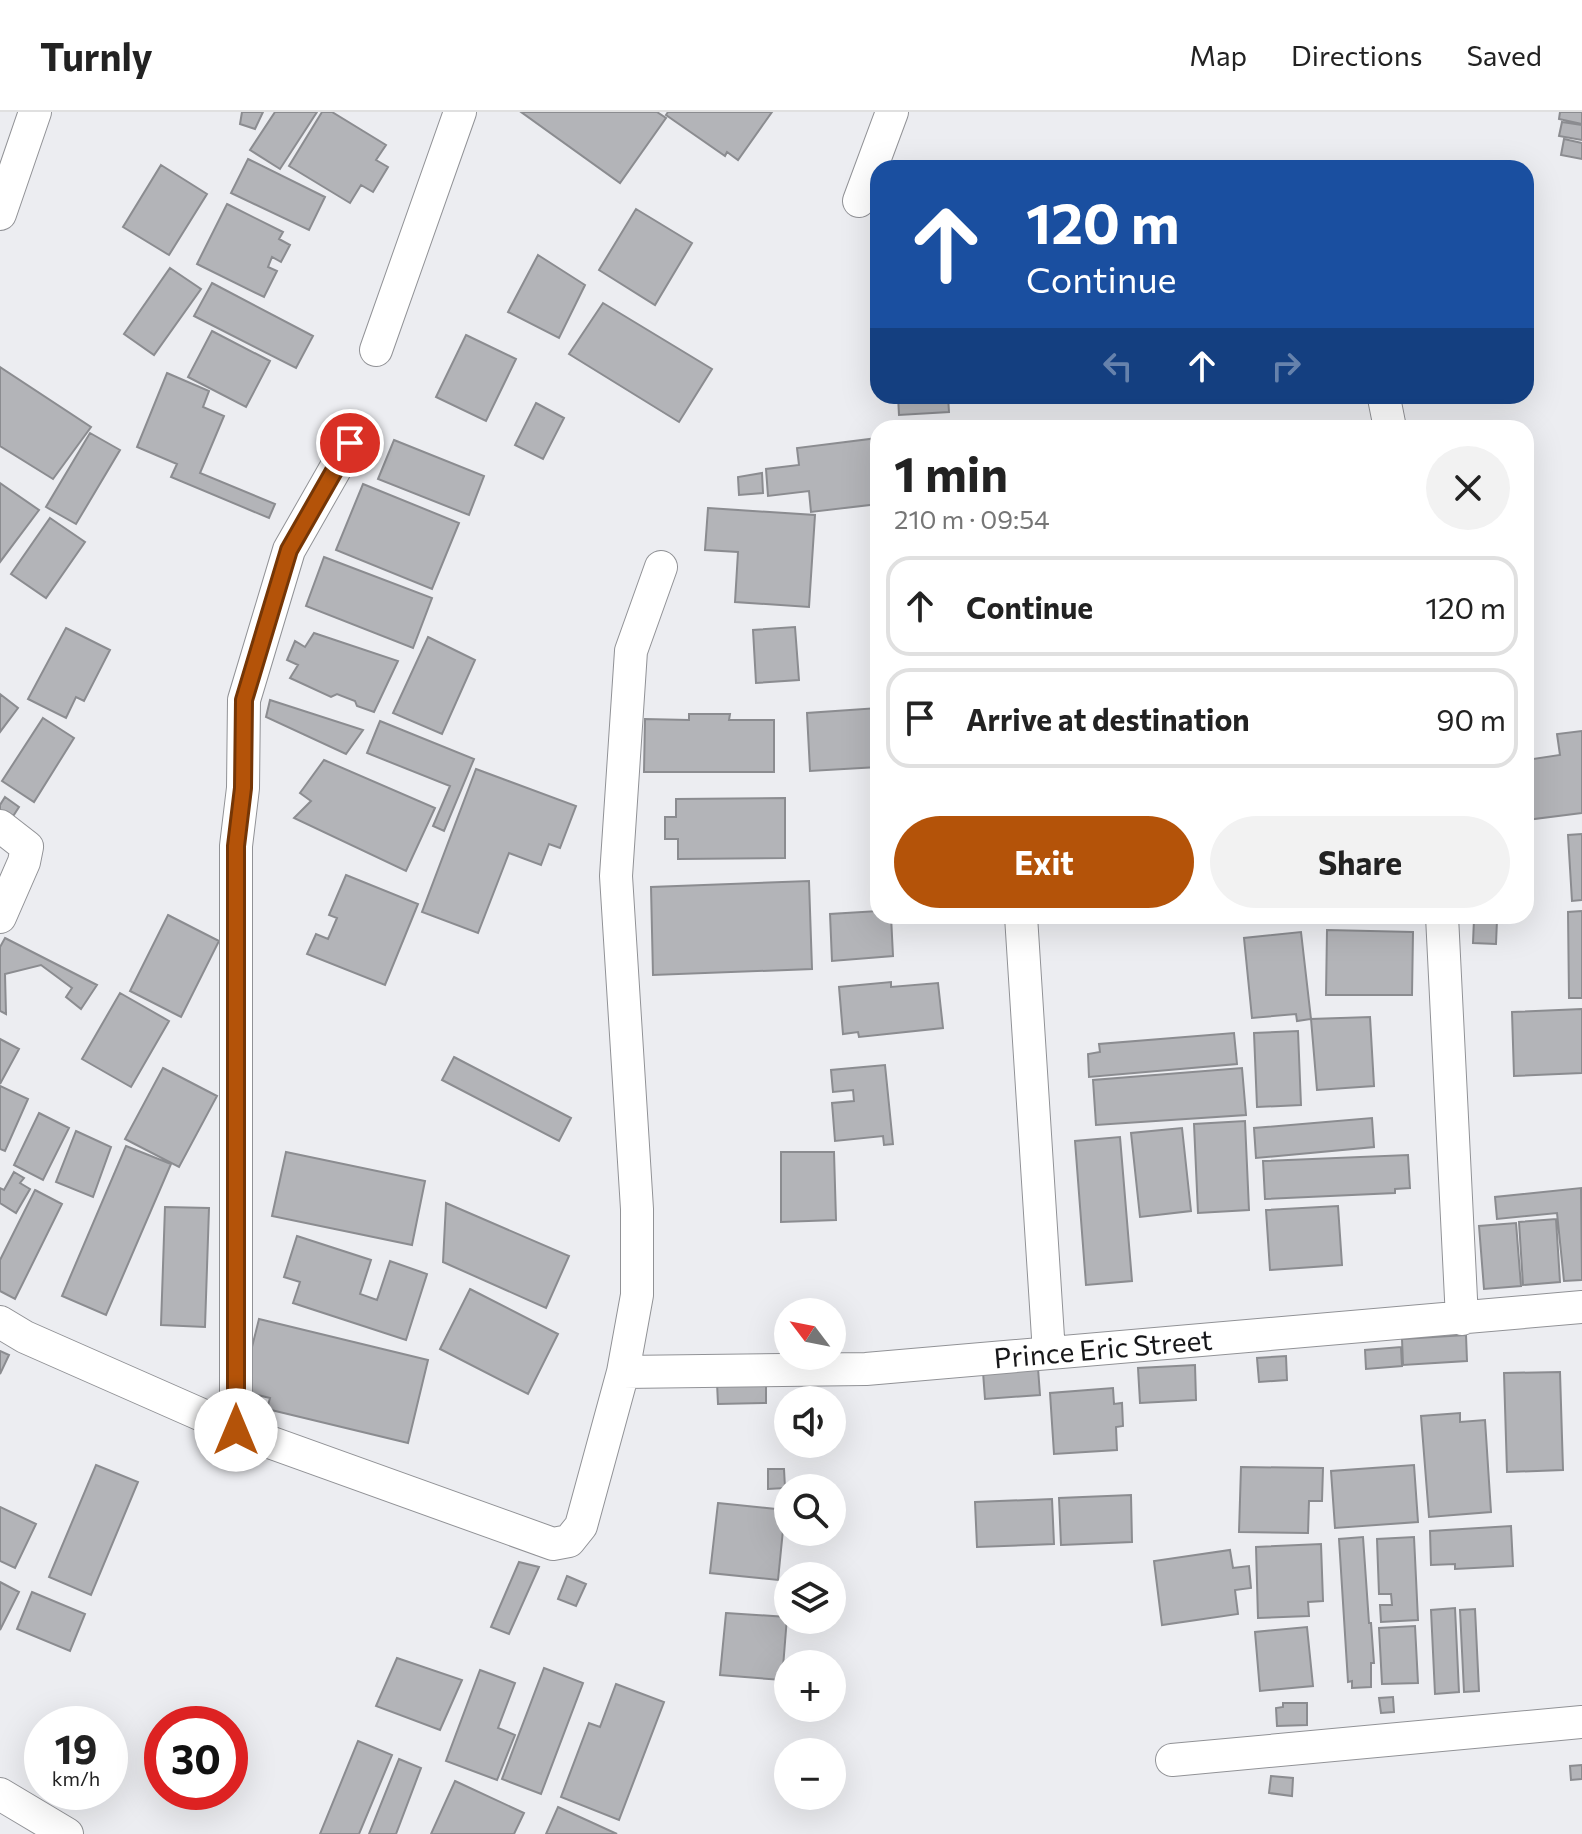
<!DOCTYPE html>
<html lang="en">
<head>
<meta charset="utf-8">
<style>
	body { margin:0; font-family:Commissioner,sans-serif; background:#f2f2f2; color:#222; height:100vh; display:flex; flex-direction:column; font-size:30px; white-space:nowrap }
	* { box-sizing:border-box; margin:0 }
	p { font-size:26px; color:#767676 }
	.icon { flex:none; width:44px; height:44px; fill:none; stroke:currentColor; stroke-width:2; stroke-linecap:round; stroke-linejoin:round }
	.map { position:relative; flex:1; overflow:hidden }
	.side { position:absolute; left:870px; top:308px; width:664px; height:504px; display:flex; flex-direction:column; background:#fff; border-radius:24px; box-shadow:0 8px 32px #0002 }
	.side>* { flex:none }
	.banner { position:absolute; left:870px; top:48px; width:664px; height:244px; border-radius:24px; box-shadow:0 8px 32px #0002; background:#1a4fa0; color:#fff; overflow:hidden }
	.needle { width:52px; rotate:302deg }
	.controls { position:absolute; left:774px; top:1186px; display:grid; gap:16px }
	.controls a { display:grid; place-items:center; width:72px; height:72px; border-radius:50%; background:#fff; box-shadow:0 8px 32px #0002; font-size:40px }
	.speed { position:absolute; left:24px; top:1594px; display:flex; gap:16px; font-size:40px; font-weight:700; text-align:center }
	.speed>* { display:grid; place-content:center; width:104px; height:104px; border-radius:50%; background:#fff; box-shadow:0 8px 32px #0002; line-height:1 }
	.speed small { font-size:20px; font-weight:400 }
	.speed .limit { border:12px solid #d22; background:#fff; color:#111 }
	.pin { position:absolute; display:grid; place-items:center; width:68px; height:68px; color:#fff; margin:-34px; border:4px solid #fff; border-radius:50%; box-shadow:0 2px 8px #0007 }
	.me { position:absolute; width:88px; margin:-44px; rotate:0deg; stroke-linejoin:round; filter:drop-shadow(0 0 6px #0008) }
	.turn { display:flex; align-items:center; gap:28px; height:168px; padding:0 24px; font-size:36px }
	.turn .icon { width:104px; height:104px; stroke-width:2.5 }
	.turn b { display:block; font-size:56px; line-height:68px }
	.lanes { display:flex; align-items:center; height:76px; padding:0 24px; background:#0003; justify-content:center; gap:40px; direction:ltr }
	.lanes .off { opacity:.35 }
	.round { display:grid; place-items:center; flex:none; width:84px; height:84px; border-radius:42px; background:#f2f2f2 }
	.summary { display:flex; align-items:center; justify-content:space-between; height:136px; padding:0 24px }
	h1 { font-size:48px; font-weight:700; line-height:60px }
	.cta { display:flex; gap:16px; margin-top:auto; padding:16px 24px }
	.cta a { flex:1; height:92px; border-radius:48px; background:#b45309; color:#fff; font-size:32px; font-weight:700; line-height:92px; text-align:center }
	.cta a+a { background:#f2f2f2; color:#222 }
	ul { padding:0; list-style:none }
	li { display:flex; align-items:center; gap:24px; height:100px; margin:0 16px 12px; padding:0 8px; border:4px solid #e0e0e0; border-radius:24px }
	li div { flex:1 }
	li b { display:block; font-size:30px }
	li em { font-style:normal }
	header { display:flex; align-items:center; gap:48px; box-sizing:border-box; height:112px; padding:0 40px; background:#fff; border-bottom:2px solid #e0e0e0 }
	header strong { font-size:38px }
	nav { display:flex; gap:44px; margin-inline-start:auto; font-size:28px }
	.map>svg:first-child { display:block }
	.building { fill:#b3b4b8; stroke:#8b8c90; stroke-width:2 }
	.lines { fill:none; stroke-linecap:round; stroke-linejoin:round }
	.minor-casing { stroke:#919296; stroke-width:34 }
	.minor { stroke:#fff; stroke-width:32 }
	.route-casing { stroke:#753606; stroke-width:20 }
	.route { stroke:#b45309; stroke-width:14 }
	.labels { text-anchor:middle; stroke-width:7; stroke-linejoin:round; paint-order:stroke }
	.street-label { font-size:28px; fill:#171719; stroke:#fff }
</style>
</head>
<body>
<header>
<strong>Turnly</strong>
<nav><a>Map</a><a>Directions</a><a>Saved</a></nav>
</header>
<div class="map">
<svg width="1582" height="1722" viewBox="0 0 1582 1722">
	<rect width="100%" height="100%" fill="#ecedf1"/>
	<!-- building -->
	<path class="building" d="M242,0H263L255,17L240,12Z
		M275,0H317L280,57L250,38Z
		M322,0H332L386,33L376,48L388,55L373,80L361,73L350,91L289,54Z
		M521,0H657L666,6L620,71Z
		M668,0H772L738,48L727,40L725,44L666,3Z
		M1560,0H1582V12L1559,7Z
		M1562,10L1582,13V28L1559,24Z
		M1564,27L1582,31V47L1561,43Z
		M248,47L325,85L309,118L231,81Z
		M161,53L207,82L169,143L123,115Z
		M227,92L283,120L279,127L290,133L281,150L272,145L268,155L277,159L264,185L197,152Z
		M636,97L692,131L655,193L599,158Z
		M538,143L585,173L559,226L508,200Z
		M170,156L201,177L154,243L124,222Z
		M212,171L313,224L296,256L194,204Z
		M603,191L712,257L679,310L569,242Z
		M212,219L270,249L246,295L188,265Z
		M466,223L516,247L486,309L436,285Z
		M0,255L91,315L53,367L0,334Z
		M167,261L209,279L203,295L224,304L200,361L275,392L269,406L171,365L177,352L137,335Z
		M898,284H948L949,300L899,303Z
		M536,291L564,306L543,347L515,333Z
		M90,321L120,338L76,412L46,395Z
		M878,326V392L811,400L809,379L768,384L766,357L799,353L797,336Z
		M394,328L484,364L469,403L378,367Z
		M762,361L763,381L739,383L738,365Z
		M0,371L39,398L0,450Z
		M363,372L459,411L432,477L336,438Z
		M708,396L815,403L809,495L735,490L738,440L705,438Z
		M50,406L85,430L46,486L11,462Z
		M324,445L432,486L413,536L306,494Z
		M795,515L799,568L756,571L753,518Z
		M66,516L110,538L84,589L76,585L66,606L28,587Z
		M314,521L398,549L374,600L357,594L355,589L337,582L331,585L290,566L298,553L287,548L295,529L305,535Z
		M428,525L475,548L442,622L393,601Z
		M0,582L18,596L0,620Z
		M270,588L363,618L346,642L266,605Z
		M878,596V655L810,659L807,601Z
		M689,602H730L729,608H774V660H644L645,607L689,608Z
		M43,606L74,626L34,690L2,669Z
		M380,609L474,647L444,719L433,714L450,674L367,641Z
		M1582,619V701L1526,708V648L1560,643L1557,622Z
		M324,648L435,696L406,759L294,706L311,689L300,681Z
		M476,657L576,694L560,736L549,732L541,753L509,741L478,821L422,800Z
		M5,685L19,695L8,712L0,706V693Z
		M785,686V746L678,747V727H665V705H676V687Z
		M1582,722V788L1572,789L1568,723Z
		M346,763L418,792L385,873L307,842L316,822L328,827L337,806L329,803Z
		M809,769L812,857L653,863L651,775Z
		M878,799V804H891L893,844L832,849L830,802Z
		M1582,799V886H1569L1568,800Z
		M168,803L219,829L181,905L130,879Z
		M1162,804H1229L1162,811Z
		M1474,807L1497,808L1496,832L1473,831Z
		M1327,818L1413,820L1412,883H1326Z
		M1301,820L1311,907L1297,909L1296,902L1252,906L1244,826Z
		M5,826L97,873L81,897L66,885L72,876L41,853L5,862L6,902L0,899V835Z
		M891,870V875L938,871L943,916L859,925L858,920L843,922L839,875Z
		M120,881L169,909L131,975L82,947Z
		M1582,897V961L1514,964L1512,900Z
		M1370,905L1374,974L1317,978L1311,907Z
		M1298,919L1301,993L1257,995L1254,921Z
		M1234,921L1237,952L1089,965L1088,942L1100,940L1099,932Z
		M0,927L19,937L0,972Z
		M454,945L571,1006L559,1029L442,968Z
		M885,953L893,1032L884,1033L883,1024L835,1029L832,991L854,989L853,978L833,980L831,958Z
		M163,956L217,984L179,1055L125,1027Z
		M1242,956L1246,1003L1096,1013L1093,968Z
		M0,974L28,987L5,1039L0,1037Z
		M39,1001L69,1016L43,1068L14,1053Z
		M1372,1006L1374,1035L1256,1046L1254,1016Z
		M1245,1009L1249,1098L1198,1101L1194,1012Z
		M1182,1016L1191,1099L1140,1105L1131,1021Z
		M76,1019L111,1035L93,1085L56,1070Z
		M1120,1025L1132,1169L1086,1173L1075,1029Z
		M126,1034L171,1052L106,1203L62,1184Z
		M286,1040L425,1069L412,1133L272,1104Z
		M781,1040H834L836,1108L781,1110Z
		M1408,1043L1410,1076L1395,1077V1081L1265,1087L1263,1049Z
		M14,1060L24,1066L20,1071L30,1077L16,1101L0,1091V1076L4,1078Z
		M1581,1076L1582,1168L1564,1169L1557,1101L1497,1107L1495,1085Z
		M35,1078L62,1092L15,1187L0,1179V1148Z
		M446,1091L569,1144L546,1196L443,1150Z
		M1338,1094L1342,1153L1270,1158L1266,1098Z
		M165,1095L209,1096L205,1215L161,1213Z
		M1556,1107L1560,1170L1523,1173L1519,1110Z
		M1516,1111L1521,1174L1484,1177L1479,1114Z
		M297,1124L371,1148L360,1182L377,1188L390,1149L427,1162L406,1228L293,1191L300,1170L284,1165Z
		M470,1177L558,1222L528,1282L440,1237Z
		M259,1207L428,1248L408,1331L267,1297L270,1286L241,1279Z
		M1466,1223L1467,1249L1403,1253L1402,1227Z
		M1401,1235L1402,1254L1366,1257L1365,1238Z
		M0,1239L9,1243L0,1262Z
		M1286,1244L1287,1268L1259,1270L1257,1246Z
		M1195,1253L1196,1288L1140,1291L1138,1256Z
		M1038,1256L1040,1283L985,1287L983,1260Z
		M1560,1260L1563,1358L1507,1360L1504,1261Z
		M766,1270V1291L718,1292L717,1271Z
		M1113,1276L1114,1292L1122,1291L1123,1314L1116,1315L1117,1338L1054,1342L1050,1281Z
		M1460,1301V1310L1485,1308L1491,1400L1429,1405L1421,1304Z
		M96,1353L138,1370L91,1483L49,1465Z
		M1414,1353L1418,1410L1335,1416L1331,1359Z
		M1241,1355L1323,1356L1322,1389H1309L1308,1421L1239,1420Z
		M768,1357H784L785,1376L768,1377Z
		M1131,1383L1132,1430L1061,1433L1059,1386Z
		M1052,1387L1054,1432L977,1435L975,1390Z
		M718,1391L785,1398L778,1468L710,1461Z
		M0,1395L36,1412L15,1456L0,1449Z
		M1511,1414L1513,1454L1455,1457V1452L1431,1453L1430,1419Z
		M1363,1425L1369,1511H1371L1374,1551H1371V1575L1352,1576V1569L1348,1570L1339,1427Z
		M1414,1425L1418,1508L1381,1510L1380,1493H1392L1391,1482H1379L1377,1427Z
		M1321,1432L1323,1489L1308,1490L1309,1504L1258,1506L1256,1435Z
		M1230,1438L1233,1456L1249,1454L1251,1476L1235,1478L1238,1502L1162,1513L1154,1449Z
		M519,1450L539,1455L509,1522L491,1515Z
		M567,1464L586,1472L576,1494L558,1487Z
		M0,1470L19,1480L0,1518Z
		M32,1480L85,1502L70,1539L17,1517Z
		M1455,1496L1459,1580L1435,1582L1431,1498Z
		M1475,1497L1479,1579L1464,1580L1460,1498Z
		M726,1501L787,1505L782,1568L720,1563Z
		M1415,1514L1418,1571L1382,1572L1379,1516Z
		M1307,1515L1313,1574L1260,1579L1255,1520Z
		M397,1546L462,1568L440,1618L376,1594Z
		M544,1556L583,1571L541,1682L502,1667Z
		M480,1558L515,1571L498,1616L515,1623L497,1668L446,1649Z
		M616,1572L664,1590L619,1708L561,1685L589,1611L600,1615Z
		M1393,1585L1394,1600L1381,1601L1379,1586Z
		M1283,1591H1307V1613L1277,1614L1276,1596L1283,1595Z
		M358,1629L392,1643L359,1722H320Z
		M399,1647L421,1656L396,1722H369Z
		M1582,1653V1667L1571,1668L1570,1654Z
		M1271,1664L1293,1666L1292,1684L1269,1681Z
		M455,1669L524,1701L514,1722H431Z
		M558,1695L617,1722H546Z"/>
	<g class="lines">
		<!-- minor casing -->
		<g class="minor-casing">
			<path id="minor" d="M859,89L892,0
				M0,102L35,0
				M376,238L460,0
				M1384,286L1390,316
				M0,714L27,735L24,750L0,805
				M1021,804L1049,1241
				M1442,804L1462,1207
				M0,1210L25,1225L236,1318L553,1432L569,1429L581,1414L623,1260L637,1183V1097L616,764L631,539L661,455
				M623,1260L866,1257L1582,1195
				M236,1318V734L243,676L244,588L289,438L350,331
				M1172,1648L1582,1610
				M0,1682L67,1722"/>
		</g>
		<!-- minor -->
		<use href="#minor" class="minor"/>
	</g>
	<g class="lines">
		<!-- route casing -->
		<g class="route-casing">
			<path id="route" d="M236,1318V734L243,676L244,588L289,438L350,331"/>
		</g>
		<!-- route -->
		<use href="#route" class="route"/>
	</g>
	<g class="labels">
		<!-- street labels -->
		<g class="street-label">
			<text transform="translate(1103 1237) rotate(-5)" y="10">Prince Eric Street</text>
		</g>
	</g>
</svg>
<div class="controls">
<a><svg class="needle" viewBox="-14 -14 28 28"><path d="M0-13l5 13h-10z" fill="#e53935"/><path d="M0 13l5-13h-10z" fill="#767676"/></svg></a>
<a><svg class="icon" aria-label="sound" viewBox="0 0 24 24"><path d="M4 9h4l5-4v14l-5-4H4zM17 9q2 3 0 6"/></svg></a>
<a><svg class="icon" aria-label="search" viewBox="0 0 24 24"><circle cx="10" cy="10" r="6"/><path d="M15 15l6 6"/></svg></a>
<a><svg class="icon" aria-label="layers" viewBox="0 0 24 24"><path d="M12 4l9 5-9 5-9-5zM3 14l9 5 9-5"/></svg></a>
<a>+</a>
<a>−</a>
</div>
<div class="speed"><div>19<small>km/h</small></div><div class="limit">30</div></div>
<div class="pin" style="left:350px;top:331px;background:#d93025"><svg class="icon" aria-label="arrive" viewBox="0 0 24 24"><path d="M6 21V4h12l-3 4 3 4H6"/></svg></div>
<svg class="me" style="left:236px;top:1318px" viewBox="-20 -20 40 40"><circle r="19" fill="#fff"/><path d="M0-13L10 11 0 6-10 11z" fill="#b45309"/></svg>
<div class="banner">
<div class="turn"><svg class="icon" aria-label="ahead" viewBox="0 0 24 24"><path d="M12 20V5M6 11l6-6 6 6"/></svg><div><b>120 m</b>Continue</div></div>
<div class="lanes"><svg class="icon off" aria-label="left" viewBox="0 0 24 24"><path d="M17 20v-9H6M10 6l-5 5 5 5"/></svg><svg class="icon" aria-label="ahead" viewBox="0 0 24 24"><path d="M12 20V5M6 11l6-6 6 6"/></svg><svg class="icon off" aria-label="right" viewBox="0 0 24 24"><path d="M7 20v-9h11M14 6l5 5-5 5"/></svg></div>
</div>
<section class="side">
<div class="summary"><div><h1>1 min</h1><p>210 m · 09:54</p></div><a class="round"><svg class="icon" aria-label="close" viewBox="0 0 24 24"><path d="M6 6l12 12M18 6L6 18"/></svg></a></div>
<ul>
<li><svg class="icon" aria-label="ahead" viewBox="0 0 24 24"><path d="M12 20V5M6 11l6-6 6 6"/></svg><div><b>Continue</b></div><em>120 m</em></li>
<li><svg class="icon" aria-label="arrive" viewBox="0 0 24 24"><path d="M6 21V4h12l-3 4 3 4H6"/></svg><div><b>Arrive at destination</b></div><em>90 m</em></li>
</ul>
<div class="cta"><a>Exit</a><a>Share</a></div>
</section>
</div>
</body>
</html>
